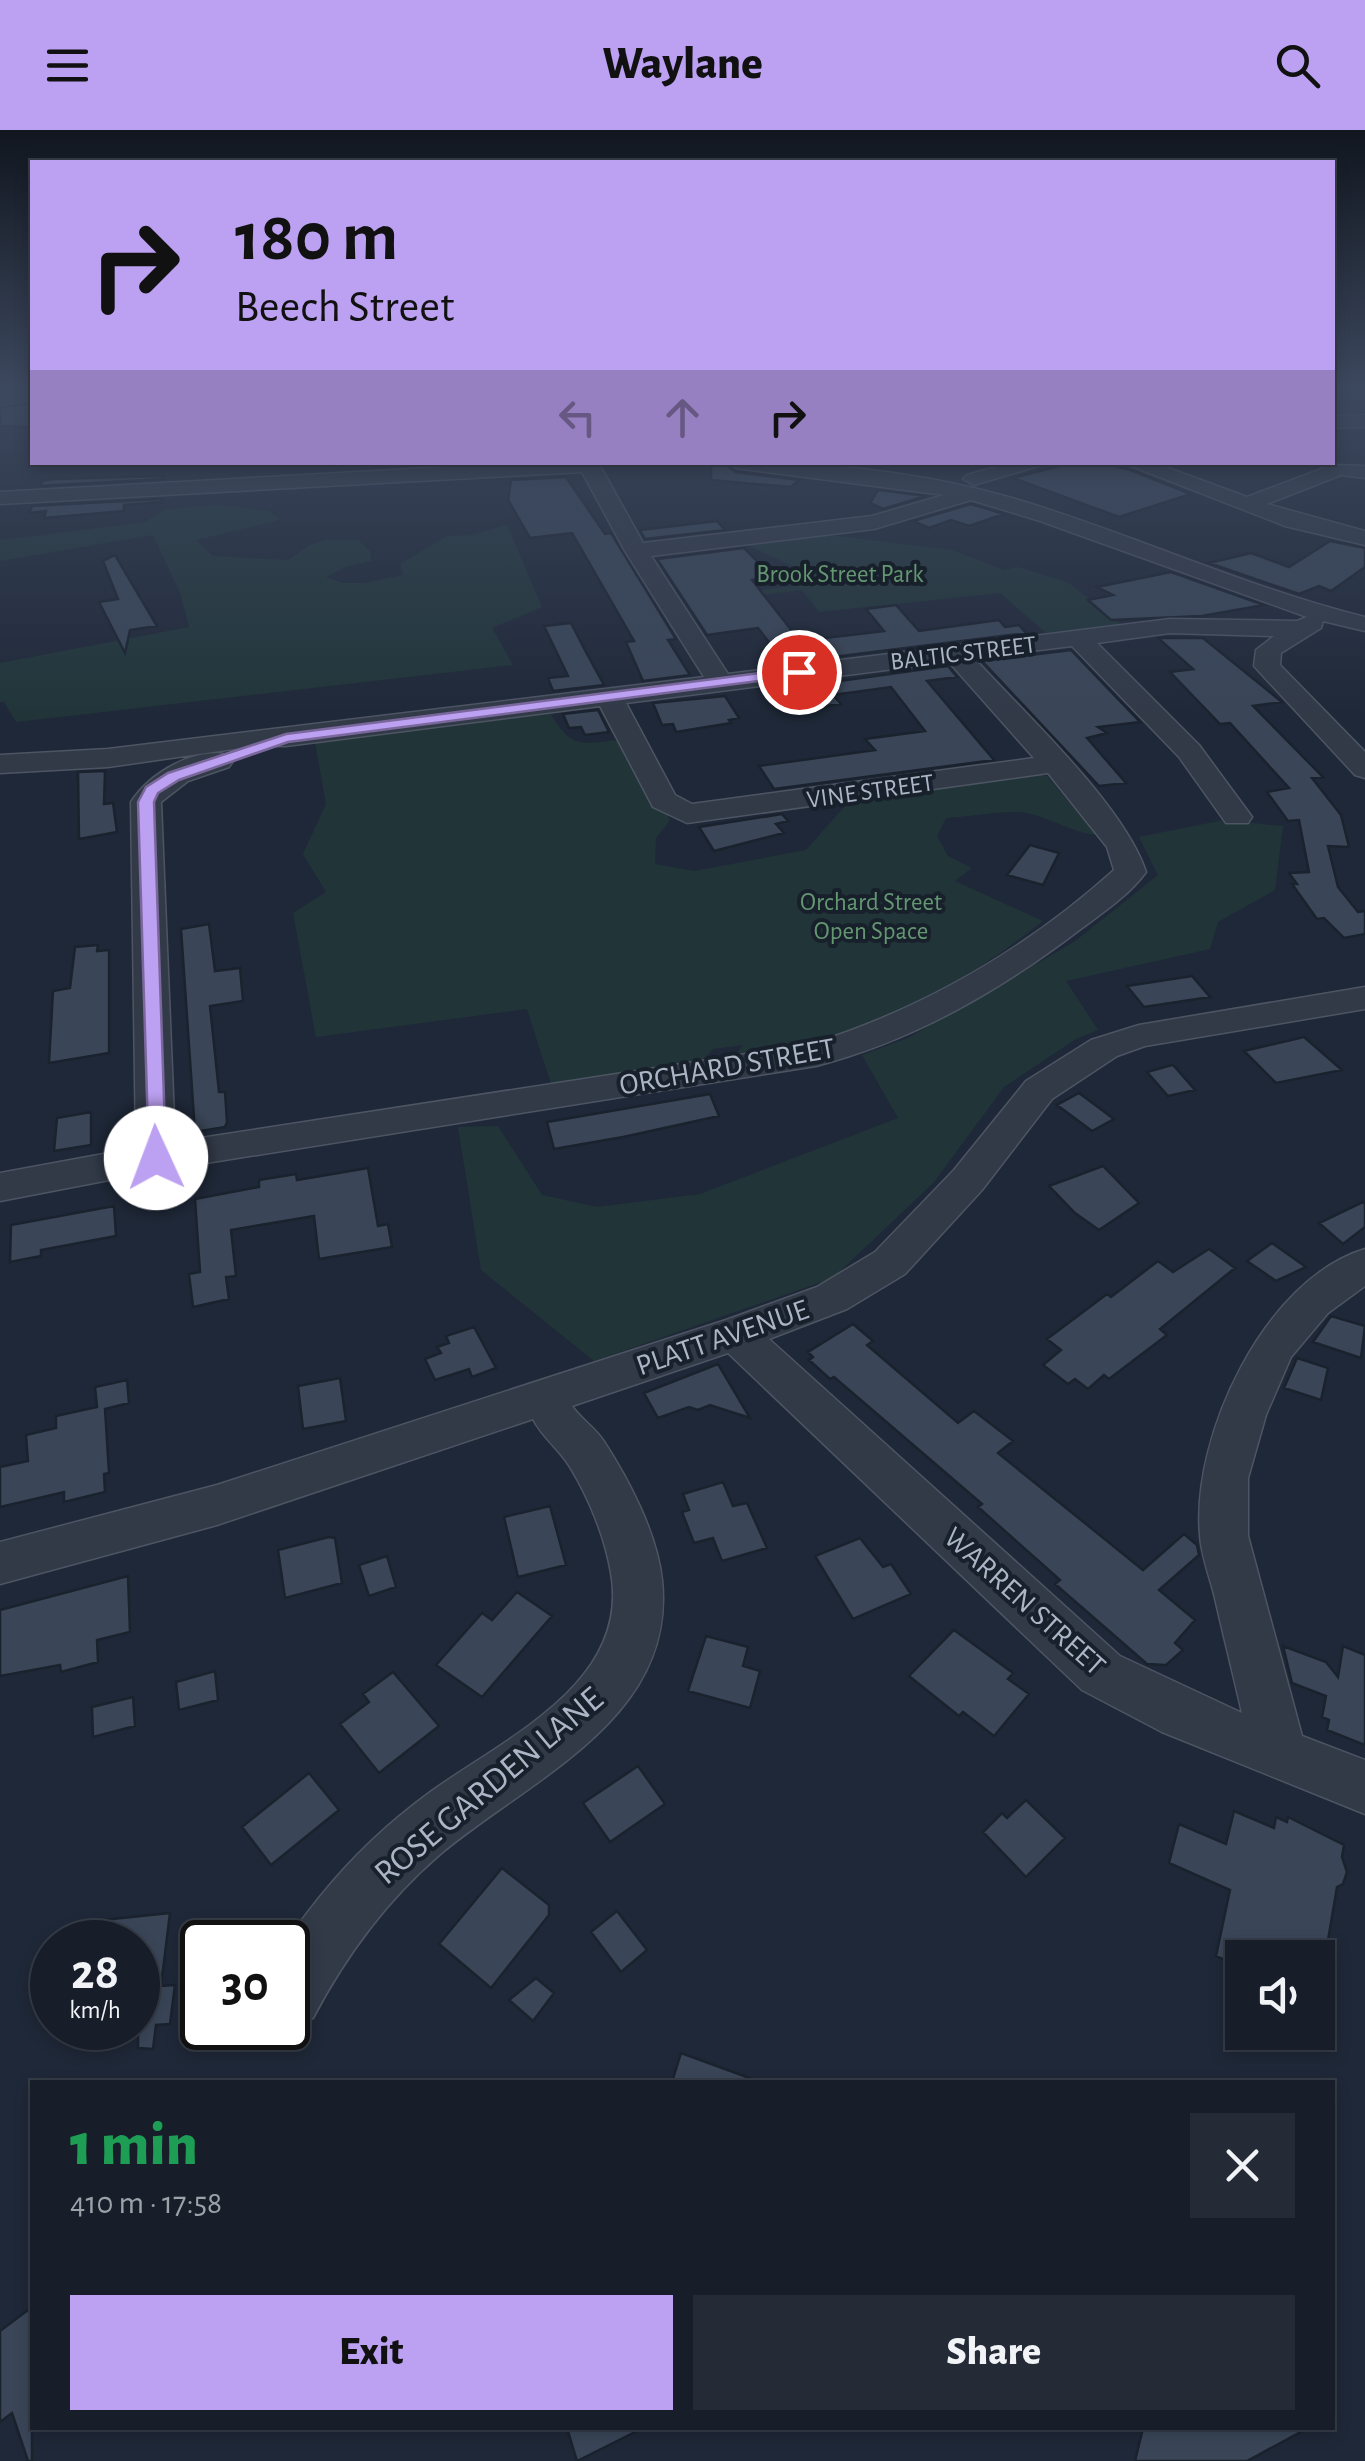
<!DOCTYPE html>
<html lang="en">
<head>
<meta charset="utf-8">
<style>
	body { margin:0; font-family:"Alegreya Sans",sans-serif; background:#242b36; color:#f1f3f6; height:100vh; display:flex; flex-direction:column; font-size:38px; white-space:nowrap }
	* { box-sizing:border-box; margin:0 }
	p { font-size:32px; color:#9ea2a8 }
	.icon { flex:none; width:55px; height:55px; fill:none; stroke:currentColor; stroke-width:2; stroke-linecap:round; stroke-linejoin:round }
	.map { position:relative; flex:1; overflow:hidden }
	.sheet { position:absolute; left:30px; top:1950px; width:1305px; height:350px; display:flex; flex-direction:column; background:#171e2a; border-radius:0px; box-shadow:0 5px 15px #0003,0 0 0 2px #363c47 }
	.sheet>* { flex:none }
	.banner { position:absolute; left:30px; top:30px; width:1305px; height:305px; border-radius:0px; box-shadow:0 5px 15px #0003,0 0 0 2px #363c47; background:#bca0f2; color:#111; overflow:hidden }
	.tools { position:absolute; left:1225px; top:1810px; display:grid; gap:20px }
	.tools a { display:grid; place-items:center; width:110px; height:110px; border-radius:0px; background:#171e2a; box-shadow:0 5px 15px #0003,0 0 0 2px #363c47; font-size:50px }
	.speed { position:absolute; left:30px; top:1790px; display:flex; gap:20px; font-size:50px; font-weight:700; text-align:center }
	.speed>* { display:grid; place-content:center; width:130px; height:130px; border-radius:50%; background:#171e2a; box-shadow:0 5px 15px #0003,0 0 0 2px #363c47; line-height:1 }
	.speed small { font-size:25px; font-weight:400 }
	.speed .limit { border:5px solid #111; border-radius:15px; background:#fff; color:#111 }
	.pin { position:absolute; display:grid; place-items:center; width:85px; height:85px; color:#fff; margin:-42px; border:5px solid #fff; border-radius:50%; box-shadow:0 2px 10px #0007 }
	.me { position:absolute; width:110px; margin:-55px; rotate:358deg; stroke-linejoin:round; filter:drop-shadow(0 0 8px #0008) }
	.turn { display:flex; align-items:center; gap:35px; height:210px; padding:0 40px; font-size:45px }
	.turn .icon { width:130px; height:130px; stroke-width:2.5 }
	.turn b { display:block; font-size:70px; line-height:85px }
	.lanes { display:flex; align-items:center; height:95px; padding:0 40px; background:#0003; justify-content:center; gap:50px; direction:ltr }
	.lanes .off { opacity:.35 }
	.round { display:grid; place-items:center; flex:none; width:105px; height:105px; border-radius:0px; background:#242b36 }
	.overview { display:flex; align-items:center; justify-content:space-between; height:170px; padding:0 40px }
	h1 { font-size:60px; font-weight:800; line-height:75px; color:#1e9e55 }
	.button { display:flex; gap:20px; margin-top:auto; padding:20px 40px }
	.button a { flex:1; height:115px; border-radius:0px; background:#bca0f2; color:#111; font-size:40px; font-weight:800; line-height:115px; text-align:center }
	.button a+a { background:#242b36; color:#f1f3f6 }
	header { display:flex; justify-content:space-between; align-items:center; height:130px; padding:0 40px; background:#bca0f2; color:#111; font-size:45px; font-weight:800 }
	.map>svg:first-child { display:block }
	.green { fill:#213539 }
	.building { fill:#3a4658; stroke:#1a222e; stroke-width:2.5 }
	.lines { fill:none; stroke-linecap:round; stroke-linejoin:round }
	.minor-casing { stroke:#4d5563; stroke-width:3 }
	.minor { fill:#323a48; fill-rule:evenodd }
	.route { fill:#bca0f2; stroke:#7a689d; stroke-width:2.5 }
	.labels { text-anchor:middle; stroke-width:8; stroke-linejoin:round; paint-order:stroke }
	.far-park-label { font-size:25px; fill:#639671; stroke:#18202c }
	.far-street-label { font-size:25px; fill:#acb5c5; stroke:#18202c }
	.street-label { font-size:30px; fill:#acb5c5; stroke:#18202c }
	.near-street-label { font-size:35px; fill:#acb5c5; stroke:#18202c }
</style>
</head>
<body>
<header><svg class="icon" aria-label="menu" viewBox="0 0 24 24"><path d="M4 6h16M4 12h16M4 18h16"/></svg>Waylane<svg class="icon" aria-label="search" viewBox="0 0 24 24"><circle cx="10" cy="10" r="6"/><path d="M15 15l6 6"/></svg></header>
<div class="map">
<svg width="1365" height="2331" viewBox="0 0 1365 2331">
	<rect width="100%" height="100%" fill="#1f2838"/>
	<!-- green -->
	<path class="green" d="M218,375L269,381L280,390L196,410L213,426L288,430L310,415L325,410H358L370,421L371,431L345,437L326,447L342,453H365L403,445L400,434L447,406L471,405L507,395L542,477L492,498L513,535L16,592L4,572H0V533L189,497L181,465L153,405L0,431V410L145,392L167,379Z
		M822,404L952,420L1004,440L1018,437L1069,453L1120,494L1046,503L1000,463L819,482L802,460L691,473L688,468L805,455L792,436L743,413Z
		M549,581C569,615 576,616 615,610L642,631L670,690L656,708L655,734L694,741L806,720L845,676L839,667L1029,642L1047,646L1096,705C1071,702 1053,689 1027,683C1007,679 969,687 946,688L937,706L948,726L972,738L955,751L1043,791C944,869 861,908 735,925L743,915L713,919L698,936L552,957L527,879L316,907L293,783L326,762L303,724L326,674L315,612Z
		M1224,690L1283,696L1275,760L1218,792L1210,819L1066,851L1098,900L1076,909L1004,957L934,1052L833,1148L594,1231L481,1140L458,997L498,996L542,1065L597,1077L700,1064L898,988L862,925L908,908L1074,812L1158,745L1139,707Z"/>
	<!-- building -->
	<path class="building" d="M32,273V297L0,296V278Z
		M711,332H722L736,342L799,350L791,357L711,350Z
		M1075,332H1102L1133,341L1191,364L1119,387L1013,348Z
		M164,346V349L40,356L42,351L53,349Z
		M566,347L605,404L611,403L676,509L668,510L690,545L643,551L626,512L634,511L572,403L530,408L508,370L511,350Z
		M878,360L926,366L883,379L870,373Z
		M162,369V372L124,375V381L44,388L46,381L29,383L32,376Z
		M971,374L1004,384L969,396L951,390L929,398L913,391Z
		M717,391L725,400L645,409L640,400Z
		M1330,411L1365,418V437L1331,461L1319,456L1299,464L1209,433L1251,423L1289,437Z
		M744,418L773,447L752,450L800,511L884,501L866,479L896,475L919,501L999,490L1005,497L1019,495L1026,503L785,533L758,498L707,505L657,429Z
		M115,425L157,496L130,500L125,523L99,472L118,469L103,431Z
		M1171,442L1264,475L1202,486L1111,490L1088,470L1113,465L1097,457Z
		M571,493L587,524L604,555L553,561L548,548L568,546L544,496Z
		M1158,508H1203L1282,572L1253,576L1323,647L1312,648L1341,685L1349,717L1328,716L1338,757L1358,782L1365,781V804L1344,808L1324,788L1317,789L1292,754H1297L1289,743L1309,742L1299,690L1288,691L1267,662L1289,658L1230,593L1220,594L1170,542L1193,539Z
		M1071,520L1140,592L1098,597L1107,603L1087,608L1126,653L1099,656L982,531Z
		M948,536L957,547L927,551L994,630L774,659L759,636L875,620L865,609L925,601L891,557L833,565L841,574L789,581L774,560Z
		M725,566L739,588L729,590L731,593L676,602L673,594L662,595L653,573Z
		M598,580L609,602L585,605L581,597L569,598L563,584Z
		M105,641L104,674L113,673L117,702L79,709L78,642Z
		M782,684L788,691L776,694L784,703L714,721L699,697Z
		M1030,715L1059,723L1043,755L1007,745Z
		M209,794L215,841L240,838L243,871L210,876L219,962H225L227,992L225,997L195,1002L181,799Z
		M98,815L97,821L109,820V923L49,933L53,861L70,858L75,817Z
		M1192,846L1210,867L1144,877L1127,856Z
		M1304,907L1342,940L1276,953L1244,921Z
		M1172,935L1174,936L1195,960L1168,966L1147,942Z
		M1079,963L1114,989L1092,1001L1057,975Z
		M710,964L719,986L623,1007L554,1019L547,992Z
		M91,982V1015L54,1021L57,988Z
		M1103,1036L1139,1073L1099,1100L1075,1083L1049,1056Z
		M368,1038L378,1096L388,1094L392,1117L319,1129L314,1086L231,1100L236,1146L226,1147L229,1169L193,1177L189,1144L200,1142L195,1069L259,1057V1050L296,1044L297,1050Z
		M1365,1071V1097L1343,1114L1319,1093Z
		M114,1076L116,1106L41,1120V1126L10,1132L11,1095Z
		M1272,1113L1306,1137L1276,1151L1247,1131Z
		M1209,1119L1235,1138L1160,1199L1167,1205L1109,1249L1104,1245L1088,1259L1075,1249L1068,1254L1043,1235L1061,1220L1047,1209L1107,1164L1111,1167L1158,1131L1173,1142Z
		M1331,1186L1365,1196L1361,1228L1313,1212Z
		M853,1194L873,1211L867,1215L958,1293L974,1281L1013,1311L998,1323L1143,1440L1184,1404L1197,1415L1199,1425L1159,1460L1195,1490L1175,1513L1183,1520L1166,1535L1147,1534L1055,1454L1060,1450L978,1377L982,1374L834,1247L830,1249L809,1230L813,1227L808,1222Z
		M474,1197L496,1238L472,1247L469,1239L435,1250L425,1229L441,1223L437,1217L449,1213L446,1206Z
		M1297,1228L1328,1238L1321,1270L1284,1258Z
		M718,1234L750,1288L710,1275L698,1280L689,1277L658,1288L644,1263Z
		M340,1248L346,1291L303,1299L298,1256Z
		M127,1250L129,1273L105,1279L109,1343L104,1344L105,1362L64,1372V1362L0,1377V1337L28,1331L26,1305L56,1298V1286L97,1277L95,1257Z
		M723,1352L733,1376L747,1373L767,1418L722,1431L713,1408L694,1413L682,1382L689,1380L683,1364Z
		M550,1376L566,1435L518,1447L504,1387Z
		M329,1407L335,1408L342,1453L285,1468L278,1420Z
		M860,1408L883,1437L891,1434L911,1464L853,1489L815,1426Z
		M387,1426L396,1457L369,1466L359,1435Z
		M128,1446L130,1502L97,1510L98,1532L61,1542L60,1535L0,1546V1480Z
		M517,1462L552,1486L482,1567L436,1535L482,1483L492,1490Z
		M954,1500L1013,1543L1008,1549L1029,1564L994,1606L963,1582L959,1586L909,1546Z
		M706,1506L748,1517L743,1536L760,1541L750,1578L688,1561Z
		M1283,1516L1326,1532L1338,1547L1343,1516L1365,1525V1615L1327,1600L1329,1590L1322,1587L1326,1566L1292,1553Z
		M215,1541L218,1570L179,1580L176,1552Z
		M393,1542L439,1596L379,1643L340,1594L369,1572L363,1564Z
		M133,1567L135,1596L93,1607L92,1577Z
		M638,1636L665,1674L610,1712L583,1673Z
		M309,1643L339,1680L271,1735L242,1697Z
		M1026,1670L1065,1708L1026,1747L983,1702L1002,1683L1007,1688Z
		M1234,1681L1274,1698L1276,1687L1287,1692L1288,1687L1344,1715L1342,1727L1347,1742L1343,1754L1337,1757L1325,1828H1242V1838L1216,1826L1230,1760L1169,1733L1179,1694L1226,1714Z
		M502,1738L549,1775V1785L491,1858L439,1814Z
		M617,1781L647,1820L621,1842L591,1802Z
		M170,1783L161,1856L175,1855L170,1894L156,1895L153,1919L138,1918V1812H100L103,1790Z
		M536,1848L554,1863L533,1891L509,1870Z
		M681,1923L755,1950L754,1952H672Z
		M32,2177V2331H28L12,2283L0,2292V2201Z
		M567,2298H643L577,2331Z
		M1143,2298H1308L1247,2331H1135Z"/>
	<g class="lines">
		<!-- minor casing -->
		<g class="minor-casing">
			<path id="minor" d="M32,261V269L0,275V263Z
				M1365,285V297L1332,298V286Z
				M537,332H598L643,413L872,386L944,365L736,338L726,332C822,332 919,341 1012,368C1131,403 1244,457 1365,487V501L1323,491L1321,498L1281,523L1280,535L1365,622V648L1355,645L1254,536L1256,520L1274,506L1170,503L1097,513L1199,615L1252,687L1248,693H1226L1179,627L1072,516L974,528C1024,583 1124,675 1146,742C1130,764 1104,782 1082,798C1001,860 915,910 816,936L156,1041L0,1071V1043L136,1018L131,672C149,644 194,616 229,625L233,631L229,637L188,651L161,672L175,1012L811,914C923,879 1026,819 1114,740L1107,717L1048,643L687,693L653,677L600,576L286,616H255L108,637L0,643V625L108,619L704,547L625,421L582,342L0,374V362ZM971,370L1040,391L1307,487L1297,491L1170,489L728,544L651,426L874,399ZM949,532L1034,628L692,674L675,665L626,573Z
				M1015,332H1052L974,355L963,349L967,345Z
				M1121,332H1152L1247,367L1332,335L1365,336V348L1341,345L1267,374L1365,401V415L1285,396Z
				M1365,857V879L1145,916L1117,926L1052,969L982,1060L905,1144L847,1179L769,1209L1120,1526L1242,1583C1233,1543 1223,1504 1214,1464C1209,1445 1201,1424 1200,1405C1191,1306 1265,1149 1365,1119V1156L1328,1183L1291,1227L1266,1285L1248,1348V1406L1302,1606L1365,1630V1684L1162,1602L1082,1560L728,1223L572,1276C581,1289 594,1297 603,1310C628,1348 657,1403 662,1450C677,1590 527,1650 438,1726C386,1771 345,1827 313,1888L288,1895C288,1874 282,1829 289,1812C295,1796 309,1781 319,1768C351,1728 388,1693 429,1663C503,1609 631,1554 611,1443C605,1407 589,1368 570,1337C559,1319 543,1308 533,1289L217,1395L0,1454V1412L217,1355L726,1190L817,1157L875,1122L954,1040L1026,951L1091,910L1139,895Z"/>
		</g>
		<!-- minor -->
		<use href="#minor" class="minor"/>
	</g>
	<!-- sky -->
	<linearGradient id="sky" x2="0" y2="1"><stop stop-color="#11161f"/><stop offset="0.44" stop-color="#3c485e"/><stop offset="1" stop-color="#3c485e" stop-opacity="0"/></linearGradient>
	<rect width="1365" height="587" fill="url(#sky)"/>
	<!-- route -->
	<path class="route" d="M799,538L806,542L804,545L288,612L179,650L158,663L154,672L166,1028L156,1035L149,1033L138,672L146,657L168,643L286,604Z"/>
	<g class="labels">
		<!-- far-park labels -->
		<g class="far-park-label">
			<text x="840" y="452">Brook Street Park</text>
			<text x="871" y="780">Orchard Street<tspan x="871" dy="29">Open Space</tspan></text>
		</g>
		<!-- far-street labels -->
		<g class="far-street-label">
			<text transform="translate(963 522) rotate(-7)" y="9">BALTIC STREET</text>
			<text transform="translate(870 660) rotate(-8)" y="9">VINE STREET</text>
		</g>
		<!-- street labels -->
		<g class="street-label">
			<text transform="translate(727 936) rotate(-10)" y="10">ORCHARD STREET</text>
			<text transform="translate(722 1207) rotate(-19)" y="10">PLATT AVENUE</text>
			<text transform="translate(1025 1471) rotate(42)" y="10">WARREN STREET</text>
		</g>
		<!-- near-street labels -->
		<g class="near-street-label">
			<text transform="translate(488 1655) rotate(-40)" y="12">ROSE GARDEN LANE</text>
		</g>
	</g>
</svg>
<div class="tools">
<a><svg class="icon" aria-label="sound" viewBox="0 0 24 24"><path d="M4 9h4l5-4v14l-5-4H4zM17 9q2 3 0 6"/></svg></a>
</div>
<div class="speed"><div>28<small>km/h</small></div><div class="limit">30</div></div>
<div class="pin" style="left:799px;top:542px;background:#d93025"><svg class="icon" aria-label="arrive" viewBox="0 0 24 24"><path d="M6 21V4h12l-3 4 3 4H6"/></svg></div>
<svg class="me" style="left:156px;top:1028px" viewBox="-20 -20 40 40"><circle r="19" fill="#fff"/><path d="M0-13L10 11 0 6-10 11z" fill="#bca0f2"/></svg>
<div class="banner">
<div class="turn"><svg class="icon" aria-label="right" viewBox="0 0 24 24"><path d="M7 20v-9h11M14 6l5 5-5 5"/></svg><div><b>180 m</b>Beech Street</div></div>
<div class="lanes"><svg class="icon off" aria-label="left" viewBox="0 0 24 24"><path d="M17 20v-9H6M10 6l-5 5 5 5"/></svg><svg class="icon off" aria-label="ahead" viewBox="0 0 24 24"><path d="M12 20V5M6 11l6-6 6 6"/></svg><svg class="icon" aria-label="right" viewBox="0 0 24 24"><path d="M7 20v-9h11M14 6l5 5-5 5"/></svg></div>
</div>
<section class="sheet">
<div class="overview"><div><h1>1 min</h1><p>410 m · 17:58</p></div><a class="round"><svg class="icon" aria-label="close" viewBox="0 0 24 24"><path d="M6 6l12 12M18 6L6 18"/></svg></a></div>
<div class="button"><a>Exit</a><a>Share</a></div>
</section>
</div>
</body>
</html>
